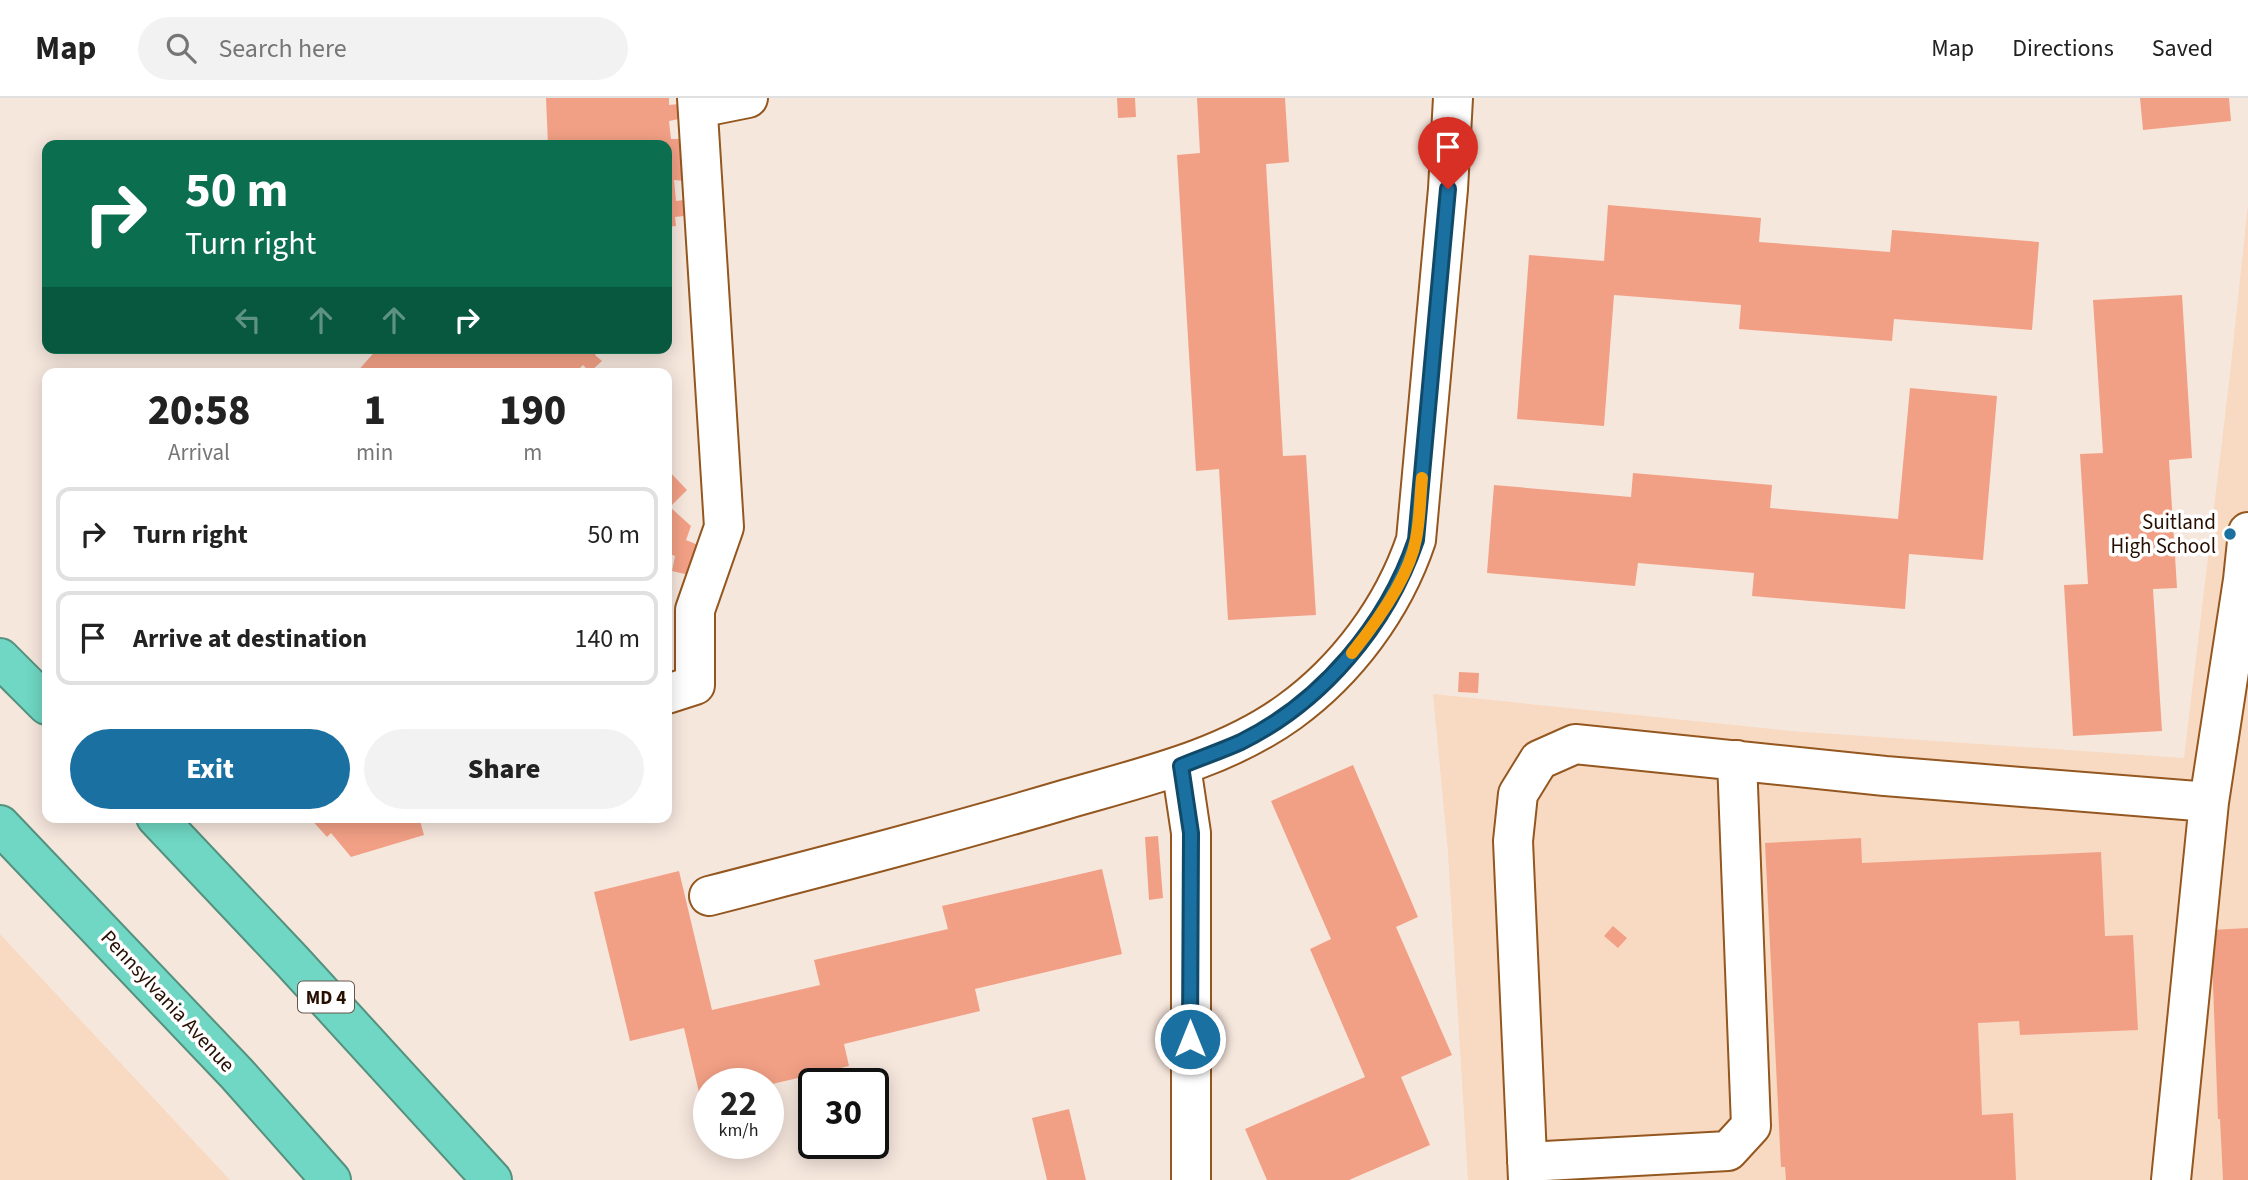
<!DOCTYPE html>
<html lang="en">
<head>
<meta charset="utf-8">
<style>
	body { margin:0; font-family:"Source Sans 3",sans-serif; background:#f2f2f2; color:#222; height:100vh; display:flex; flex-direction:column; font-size:26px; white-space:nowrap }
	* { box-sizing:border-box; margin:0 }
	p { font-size:23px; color:#767676 }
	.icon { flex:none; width:38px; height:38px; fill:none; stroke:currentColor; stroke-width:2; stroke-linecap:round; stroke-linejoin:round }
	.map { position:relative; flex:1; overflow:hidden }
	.details { position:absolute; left:42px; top:270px; width:630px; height:455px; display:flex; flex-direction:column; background:#fff; border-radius:14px; box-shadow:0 4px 18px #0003 }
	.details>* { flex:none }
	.guide { position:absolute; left:42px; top:42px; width:630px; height:214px; border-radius:14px; box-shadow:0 4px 18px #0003; background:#0b6e4f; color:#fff; overflow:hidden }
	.speed { position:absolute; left:693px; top:970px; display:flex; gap:14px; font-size:35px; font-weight:700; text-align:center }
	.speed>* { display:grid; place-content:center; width:91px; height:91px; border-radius:50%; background:#fff; box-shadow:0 4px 18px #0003; line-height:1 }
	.speed small { font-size:18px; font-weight:400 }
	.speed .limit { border:4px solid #111; border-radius:10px; background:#fff; color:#111 }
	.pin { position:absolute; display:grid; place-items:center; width:60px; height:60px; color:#fff; margin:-72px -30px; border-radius:50% 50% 50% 0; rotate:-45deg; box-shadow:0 0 7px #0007 }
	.pin .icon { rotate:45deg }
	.me { position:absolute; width:77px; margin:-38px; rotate:0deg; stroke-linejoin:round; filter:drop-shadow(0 0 5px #0008) }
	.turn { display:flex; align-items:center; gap:24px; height:147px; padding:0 28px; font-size:32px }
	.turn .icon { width:91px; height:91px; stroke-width:2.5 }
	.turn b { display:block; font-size:49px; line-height:60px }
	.lanes { display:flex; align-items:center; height:66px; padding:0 28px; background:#0003; justify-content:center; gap:35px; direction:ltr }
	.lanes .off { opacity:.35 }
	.eta { display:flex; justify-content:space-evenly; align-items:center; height:119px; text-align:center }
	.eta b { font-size:42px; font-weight:800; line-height:49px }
	.button { display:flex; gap:14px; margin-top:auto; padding:14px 28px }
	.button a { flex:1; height:80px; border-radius:42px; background:#1a70a0; color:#fff; font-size:28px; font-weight:800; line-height:80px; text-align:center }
	.button a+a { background:#f2f2f2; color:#222 }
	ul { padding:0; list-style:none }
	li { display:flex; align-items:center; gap:21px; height:94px; margin:0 14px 10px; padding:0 14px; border:4px solid #e0e0e0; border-radius:14px }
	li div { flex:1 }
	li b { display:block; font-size:26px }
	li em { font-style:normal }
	header { display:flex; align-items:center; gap:42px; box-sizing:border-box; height:98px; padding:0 35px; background:#fff; border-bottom:2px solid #e0e0e0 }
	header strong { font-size:33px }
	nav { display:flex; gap:38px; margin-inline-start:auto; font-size:24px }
	.search { width:490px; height:63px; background:#f2f2f2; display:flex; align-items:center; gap:18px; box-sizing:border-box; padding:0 24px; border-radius:38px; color:#767676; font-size:26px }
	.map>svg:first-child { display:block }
	.built { fill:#f8d9c2 }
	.building { fill:#f2a085 }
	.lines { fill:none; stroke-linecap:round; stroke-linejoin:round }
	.minor-casing { stroke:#94571f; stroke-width:42 }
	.highway-casing { stroke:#55917f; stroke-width:42 }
	.minor { stroke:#fff; stroke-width:38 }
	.highway { stroke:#6fd7c3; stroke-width:38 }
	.route-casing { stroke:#114968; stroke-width:18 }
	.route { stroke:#1a70a0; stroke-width:12 }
	.slow { stroke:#f59e0b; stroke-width:12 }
	.poi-dot { fill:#1a70a0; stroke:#fff; stroke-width:2.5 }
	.labels { text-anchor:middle; stroke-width:7; stroke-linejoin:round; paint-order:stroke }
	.shield { fill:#fff; stroke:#67564c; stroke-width:2 }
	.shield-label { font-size:19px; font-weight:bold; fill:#260e00 }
	.poi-label { font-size:21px; fill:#260e00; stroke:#fff; text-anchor:end }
	.street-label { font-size:21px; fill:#260e00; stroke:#fff }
</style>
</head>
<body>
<header>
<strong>Map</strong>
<div class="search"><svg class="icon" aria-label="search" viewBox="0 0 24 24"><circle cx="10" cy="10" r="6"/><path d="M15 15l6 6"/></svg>Search here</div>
<nav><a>Map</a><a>Directions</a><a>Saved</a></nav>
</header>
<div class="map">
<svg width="2248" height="1082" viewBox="0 0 2248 1082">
	<rect width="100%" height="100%" fill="#f6e7dd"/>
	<!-- built -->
	<path class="built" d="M2248,106V1082H1468L1448,755L1433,596L1791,633L2184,660L2230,276Z
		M0,836L230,1082H0Z"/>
	<!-- building -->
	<path class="building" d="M546,0H669V7L679,6V21L669,23L671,41H683L685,83L674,82L676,103L684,102V118L675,119L676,128L667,129V47H548Z
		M1117,0H1135L1136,19L1118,20Z
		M1197,0H1285L1289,64L1266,66L1283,358L1306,357L1316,517L1228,522L1219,371L1196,373L1177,57L1200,55Z
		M2140,0H2229L2231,23L2143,32Z
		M1608,107L1761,120L1759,144L1890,154L1892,132L2039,144L2032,232L1894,221L1892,243L1739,231L1741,207L1614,197L1604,328L1517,321L1529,157L1604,163Z
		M2182,197L2192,360L2169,362L2177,490L2153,491L2162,633L2073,638L2064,487L2088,486L2080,356L2103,355L2093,202Z
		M378,250H601L595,257L602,263L590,274L583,267L575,275H356Z
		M1910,290L1997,298L1983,462L1909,456L1905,511L1752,498L1754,475L1638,465L1635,488L1487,475L1494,387L1631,399L1633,375L1772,387L1770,410L1898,421Z
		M667,371L687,392L670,409L691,428L686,442L698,447L689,477L672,473L675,458L667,455Z
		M1459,574L1479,575L1478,595L1458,594Z
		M1353,667L1418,819L1396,829L1452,957L1401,979L1430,1047L1349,1082H1267L1245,1031L1365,979L1310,851L1331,841L1271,703Z
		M309,719H419L424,737L351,759L331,735L327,739Z
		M1158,738L1163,800L1149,802L1145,739Z
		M1861,740L1862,765L2101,754L2105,838L2133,837L2138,932L2020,937L2019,923L1978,925L1982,1017L2013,1015L2016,1082H1786L1785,1069H1781L1765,745Z
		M1102,771L1122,856L975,891L980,913L844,946L849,968L768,987V985H709V1001L701,1003L684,930L630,943L594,794L679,773L712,912L820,887L814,862L948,831L942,808Z
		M1613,828L1627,840L1618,850L1604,838Z
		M2248,830V1082H2223L2220,1021H2218L2211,832Z
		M1069,1011L1086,1082H1047L1032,1020Z"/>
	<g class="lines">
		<!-- minor casing -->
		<g class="minor-casing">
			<path id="minor" d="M698,10L748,0
				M667,596L695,587V512L724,429L697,0
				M1181,668L1191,735V1082
				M709,798C829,767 949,736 1067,701C1143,679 1224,661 1289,614C1347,572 1393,510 1416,442L1448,91L1453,0
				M1527,1064L1728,1053L1751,1028L1737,662
				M1528,1082L1513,743L1518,696L1539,662L1575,646L1885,678L2209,704L2243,482L2248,434
				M2171,1082L2209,704"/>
		</g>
		<!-- highway casing -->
		<g class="highway-casing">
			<path id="highway" d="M0,560L47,607
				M156,719L292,863L492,1082
				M0,727L237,976L331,1082"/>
		</g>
		<!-- minor -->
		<use href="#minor" class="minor"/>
		<!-- highway -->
		<use href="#highway" class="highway"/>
	</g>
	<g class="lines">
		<!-- route casing -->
		<g class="route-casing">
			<path id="route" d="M1190,941L1191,735L1181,668C1200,660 1221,653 1241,644C1322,604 1387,527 1416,442L1448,91"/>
		</g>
		<!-- route -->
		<use href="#route" class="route"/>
		<!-- slow -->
		<path class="slow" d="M1352,555C1376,525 1409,480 1416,441C1420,421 1420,400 1422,380"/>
	</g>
	<!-- markers -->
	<circle class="poi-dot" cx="2230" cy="436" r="7"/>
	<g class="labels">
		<!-- shield labels -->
		<rect class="shield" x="298" y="883.5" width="56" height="31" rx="5"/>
		<g class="shield-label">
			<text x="326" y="906">MD 4</text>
		</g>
		<!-- poi labels -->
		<g class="poi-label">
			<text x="2216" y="431">Suitland<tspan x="2216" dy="24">High School</tspan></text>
		</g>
		<!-- street labels -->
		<g class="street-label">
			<text transform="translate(168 903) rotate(47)" y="7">Pennsylvania Avenue</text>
		</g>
	</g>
</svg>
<div class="speed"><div>22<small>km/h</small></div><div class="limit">30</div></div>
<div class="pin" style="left:1448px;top:91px;background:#d93025"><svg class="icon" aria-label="arrive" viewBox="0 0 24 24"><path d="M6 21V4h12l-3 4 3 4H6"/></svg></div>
<svg class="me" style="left:1190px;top:941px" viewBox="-20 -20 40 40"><circle r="17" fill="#1a70a0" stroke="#fff" stroke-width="3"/><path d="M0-11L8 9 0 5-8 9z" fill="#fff"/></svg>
<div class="guide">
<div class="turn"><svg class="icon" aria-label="right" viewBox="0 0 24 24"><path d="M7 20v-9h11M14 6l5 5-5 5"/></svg><div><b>50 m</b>Turn right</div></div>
<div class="lanes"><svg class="icon off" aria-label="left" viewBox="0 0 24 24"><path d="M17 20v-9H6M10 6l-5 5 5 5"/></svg><svg class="icon off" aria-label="ahead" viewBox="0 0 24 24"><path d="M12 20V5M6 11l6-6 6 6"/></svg><svg class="icon off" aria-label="ahead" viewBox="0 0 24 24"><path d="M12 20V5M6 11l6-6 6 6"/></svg><svg class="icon" aria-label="right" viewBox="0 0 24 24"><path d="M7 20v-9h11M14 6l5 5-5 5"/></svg></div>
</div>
<section class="details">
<div class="eta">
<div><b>20:58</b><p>Arrival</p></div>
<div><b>1</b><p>min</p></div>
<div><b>190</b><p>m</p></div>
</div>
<ul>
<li><svg class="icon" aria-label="right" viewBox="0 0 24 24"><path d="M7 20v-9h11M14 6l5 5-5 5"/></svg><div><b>Turn right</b></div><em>50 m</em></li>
<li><svg class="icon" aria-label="arrive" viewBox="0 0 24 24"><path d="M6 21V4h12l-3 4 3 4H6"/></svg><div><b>Arrive at destination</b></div><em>140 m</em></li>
</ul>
<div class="button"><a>Exit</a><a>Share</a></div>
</section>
</div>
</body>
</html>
